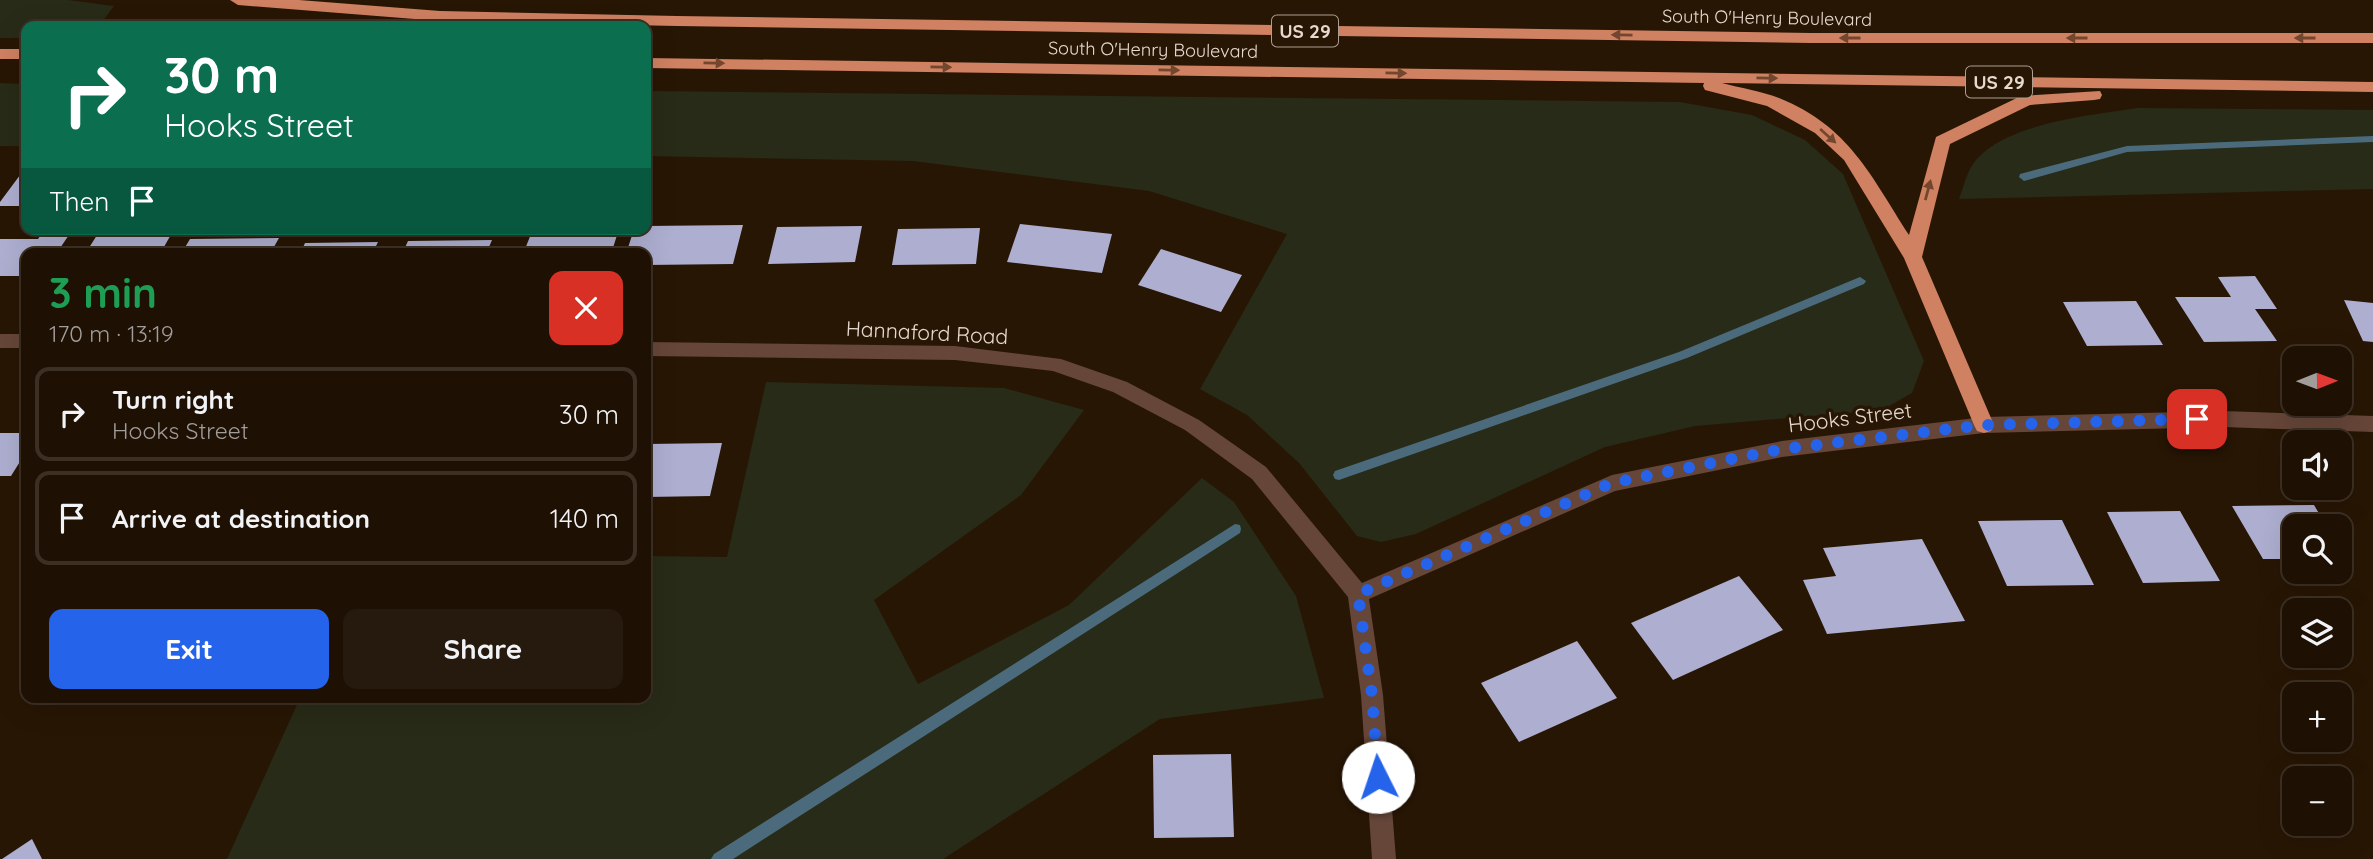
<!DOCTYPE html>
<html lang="en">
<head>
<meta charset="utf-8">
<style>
	body { margin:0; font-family:Quicksand,sans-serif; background:#26190d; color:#f1f3f6; height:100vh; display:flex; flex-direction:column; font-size:26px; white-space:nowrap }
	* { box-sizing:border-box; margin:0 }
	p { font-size:23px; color:#a19d9a }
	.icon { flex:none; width:38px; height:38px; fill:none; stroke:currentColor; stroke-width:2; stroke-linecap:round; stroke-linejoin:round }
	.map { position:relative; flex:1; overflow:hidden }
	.side { position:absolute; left:21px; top:248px; width:630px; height:455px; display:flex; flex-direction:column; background:#1e1003; border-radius:14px; box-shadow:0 7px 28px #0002,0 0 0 2px #3c3025 }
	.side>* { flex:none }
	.hud { position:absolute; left:21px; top:21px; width:630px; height:214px; border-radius:14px; box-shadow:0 7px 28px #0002,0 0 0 2px #3c3025; background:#0b6e4f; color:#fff; overflow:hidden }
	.needle { width:46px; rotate:89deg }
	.fabs { position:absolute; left:2282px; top:346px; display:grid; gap:14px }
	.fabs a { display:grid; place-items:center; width:70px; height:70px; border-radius:14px; background:#1e1003; box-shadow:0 7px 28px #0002,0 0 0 2px #3c3025; font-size:35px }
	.pin { position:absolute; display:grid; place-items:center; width:60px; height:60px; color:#fff; margin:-30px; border-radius:14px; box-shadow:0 4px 10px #0006 }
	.me { position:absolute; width:77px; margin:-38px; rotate:356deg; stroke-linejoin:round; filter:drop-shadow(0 0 5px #0008) }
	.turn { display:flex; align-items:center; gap:24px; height:147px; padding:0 28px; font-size:32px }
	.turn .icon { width:91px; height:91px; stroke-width:2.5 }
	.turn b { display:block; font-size:49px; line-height:60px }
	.then { display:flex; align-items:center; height:66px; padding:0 28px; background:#0003; gap:14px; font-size:26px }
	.round { display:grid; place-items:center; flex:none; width:74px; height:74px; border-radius:14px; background:#26190d }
	.head { display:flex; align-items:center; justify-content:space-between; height:119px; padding:0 28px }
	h1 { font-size:42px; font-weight:700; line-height:52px; color:#1e9e55 }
	.action { display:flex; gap:14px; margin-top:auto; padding:14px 28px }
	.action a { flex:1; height:80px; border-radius:14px; background:#2563eb; color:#fff; font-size:28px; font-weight:700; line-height:80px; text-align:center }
	.action a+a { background:#26190d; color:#f1f3f6 }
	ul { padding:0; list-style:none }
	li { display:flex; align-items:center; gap:21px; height:94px; margin:0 14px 10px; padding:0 14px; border:4px solid #3c3025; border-radius:14px }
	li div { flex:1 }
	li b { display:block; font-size:26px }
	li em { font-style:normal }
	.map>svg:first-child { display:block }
	.green { fill:#272b17 }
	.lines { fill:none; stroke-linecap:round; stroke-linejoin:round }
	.stream { fill:#4b6b7d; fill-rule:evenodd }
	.building { fill:#aeafd0 }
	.minor { fill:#664639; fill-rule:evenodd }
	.motorway { fill:#cf8161; fill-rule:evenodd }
	.oneway { fill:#73462e }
	.route { stroke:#2563eb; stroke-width:12; stroke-dasharray:0 21.6 }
	.labels { text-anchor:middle; stroke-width:7; stroke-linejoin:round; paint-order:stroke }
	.far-street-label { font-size:18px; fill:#e6d9ce; stroke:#281604 }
	.shield { fill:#281604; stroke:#ad9e91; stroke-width:2 }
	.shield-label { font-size:19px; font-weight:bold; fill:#e6d9ce }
	.street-label { font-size:21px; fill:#e6d9ce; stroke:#281604 }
</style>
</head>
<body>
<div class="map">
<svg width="2373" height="859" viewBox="0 0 2373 859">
	<rect width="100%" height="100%" fill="#281604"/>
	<!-- green -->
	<path class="green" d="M0,0H68L114,6L99,26H26V38H0Z
		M0,83L26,84V146H0Z
		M646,91L1680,102L1752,115L1805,140L1843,174L1924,361L1912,393L1882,410L1695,426L1605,447L1416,534L1381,542L1357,536L1299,463L1247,415L1200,389L1287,234L1149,191L913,161L646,156Z
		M2138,108L2373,110V189L1959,199C1963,189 1966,174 1973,164C2002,123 2092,115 2138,108Z
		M766,382L1004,388L1084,410L1021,495L874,600L918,684L1069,605L1202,478L1234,502L1296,596L1324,698L1160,719L943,859H227L300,698H646V556L727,557Z"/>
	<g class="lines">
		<!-- stream -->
		<path class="stream" d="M2373,136V142L2127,152L2024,181L2019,177L2020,174L2127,146Z
			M1860,277L1866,281L1864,284L1687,358L1339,480L1335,479L1333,475L1335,471L1679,352Z
			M1235,524L1240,525L1241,529L1240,533L733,859H711L714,854Z"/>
	</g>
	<!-- building -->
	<path class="building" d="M26,167V206H0V202Z
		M1020,224L1112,234L1102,273L1007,262Z
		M743,225L733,264L646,265V254H626L634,229H646V226Z
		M862,226L855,262L768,264L777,227Z
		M980,228L976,264L892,265L898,229Z
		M45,229H73L56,254H26V276H0V239H38Z
		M533,229H619L611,254H523Z
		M173,231L160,254H85L99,232Z
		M279,238L270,254H181L190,239Z
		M492,240L486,254H402L408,241Z
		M378,242L372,254H300L305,243Z
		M1161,249L1242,275L1221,312L1138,285Z
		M2255,276L2277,309H2255L2277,341L2204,342L2175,297H2231L2218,277Z
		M2344,300L2373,303V342L2363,341Z
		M2136,301L2163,345L2087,346L2063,302Z
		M0,433H26V452L11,476H0Z
		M722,443L710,496L646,497V444Z
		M2314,505L2327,527H2294V559H2263L2232,506Z
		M2180,511L2220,581L2143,583L2107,512Z
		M2062,520L2094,585L2007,586L1978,521Z
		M1922,539L1965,621L1827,634L1803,580L1836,576L1823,548Z
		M1739,576L1783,630L1673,680L1631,623Z
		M1577,641L1617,698L1519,742L1481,683Z
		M1231,754L1234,837L1154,838L1153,755Z
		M32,839L42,859H2Z"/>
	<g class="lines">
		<!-- minor -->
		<path class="minor" d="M0,334H26V348H0Z
			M646,342L955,346L1061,359L1127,382L1199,420L1266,467L1362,583L1612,475L1782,441L1984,417L2223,411L2373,416V432L2223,427L1984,433L1782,457L1615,491L1369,599L1383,695L1396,859H1372L1361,695L1348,597L1252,479L1185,430L1113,392L1053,371L955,360L646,356Z"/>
		<!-- motorway -->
		<path class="motorway" d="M230,0H299L440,11L677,16L1811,33H2373V43H1811L677,26L440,21L238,5Z
			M0,49H26V59H0Z
			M646,58L2373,82V92L1722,83C1740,88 1761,91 1779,98C1849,126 1871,176 1909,235L1936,137L2021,96L2100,91L2102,95L2100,99L2094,100L2030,105L1950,144L1922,257L1994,425L1991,431L1984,433L1977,431L1974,425L1904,258L1844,160L1815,133L1767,106L1705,90L1703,86L1704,83L646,68Z"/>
	</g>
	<!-- one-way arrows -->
	<defs><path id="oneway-solid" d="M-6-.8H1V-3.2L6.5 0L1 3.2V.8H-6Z" transform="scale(1.75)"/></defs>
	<g class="oneway">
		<use href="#oneway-solid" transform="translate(1622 35) rotate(-179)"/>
		<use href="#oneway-solid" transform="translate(1850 38) rotate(-180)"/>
		<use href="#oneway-solid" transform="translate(2077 38) rotate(-180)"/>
		<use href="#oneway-solid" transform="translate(2305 38) rotate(-180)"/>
		<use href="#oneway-solid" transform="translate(714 63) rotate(1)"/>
		<use href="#oneway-solid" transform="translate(941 67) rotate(1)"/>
		<use href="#oneway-solid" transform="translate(1169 70) rotate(1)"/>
		<use href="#oneway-solid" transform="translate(1396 73) rotate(1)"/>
		<use href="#oneway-solid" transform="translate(1767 78) rotate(1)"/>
		<use href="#oneway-solid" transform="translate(1828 136) rotate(42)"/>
		<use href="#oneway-solid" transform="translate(1928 190) rotate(-75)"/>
	</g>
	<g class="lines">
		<!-- route -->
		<path class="route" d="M1378,777L1372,695L1358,594L1612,483L1782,449L1984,425L2197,419"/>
	</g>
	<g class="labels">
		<!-- far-street labels -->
		<g class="far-street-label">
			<text transform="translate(1767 18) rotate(1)" y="6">South O'Henry Boulevard</text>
			<text transform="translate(1153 50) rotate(1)" y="6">South O'Henry Boulevard</text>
		</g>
		<!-- shield labels -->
		<g class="shield">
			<rect x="1272" y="15.5" width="66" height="31" rx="5"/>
			<rect x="1966" y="66.5" width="66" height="31" rx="5"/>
		</g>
		<g class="shield-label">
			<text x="1305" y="38">US 29</text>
			<text x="1999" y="89">US 29</text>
		</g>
		<!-- street labels -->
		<g class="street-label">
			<text transform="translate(927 333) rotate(3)" y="7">Hannaford Road</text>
			<text transform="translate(1850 418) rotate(-7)" y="7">Hooks Street</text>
		</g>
	</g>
</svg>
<div class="fabs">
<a><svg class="needle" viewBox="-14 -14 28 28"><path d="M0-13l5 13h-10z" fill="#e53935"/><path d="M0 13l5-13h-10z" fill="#a19d9a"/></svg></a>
<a><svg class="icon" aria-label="sound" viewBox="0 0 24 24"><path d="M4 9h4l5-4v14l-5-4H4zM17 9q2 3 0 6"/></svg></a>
<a><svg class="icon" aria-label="search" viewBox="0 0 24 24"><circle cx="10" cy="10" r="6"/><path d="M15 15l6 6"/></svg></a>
<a><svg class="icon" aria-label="layers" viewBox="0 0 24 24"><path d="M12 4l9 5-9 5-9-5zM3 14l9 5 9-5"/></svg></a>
<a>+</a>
<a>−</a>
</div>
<div class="pin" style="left:2197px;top:419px;background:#d93025"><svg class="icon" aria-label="arrive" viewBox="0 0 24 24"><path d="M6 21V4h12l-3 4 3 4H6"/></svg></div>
<svg class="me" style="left:1378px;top:777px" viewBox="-20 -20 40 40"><circle r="19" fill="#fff"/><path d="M0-13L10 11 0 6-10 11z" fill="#2563eb"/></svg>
<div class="hud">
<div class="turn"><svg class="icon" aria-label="right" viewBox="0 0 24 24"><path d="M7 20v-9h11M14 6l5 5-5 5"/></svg><div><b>30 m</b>Hooks Street</div></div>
<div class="then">Then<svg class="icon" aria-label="arrive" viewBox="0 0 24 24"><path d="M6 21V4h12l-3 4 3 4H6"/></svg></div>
</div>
<section class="side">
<div class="head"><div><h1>3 min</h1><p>170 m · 13:19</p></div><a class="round" style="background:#d93025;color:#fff"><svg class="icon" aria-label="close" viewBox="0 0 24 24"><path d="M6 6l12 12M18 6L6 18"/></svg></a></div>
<ul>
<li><svg class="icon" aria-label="right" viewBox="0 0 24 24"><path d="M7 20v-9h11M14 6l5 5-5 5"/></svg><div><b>Turn right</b><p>Hooks Street</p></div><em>30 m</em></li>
<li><svg class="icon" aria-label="arrive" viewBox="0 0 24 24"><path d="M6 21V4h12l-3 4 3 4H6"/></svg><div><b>Arrive at destination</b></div><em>140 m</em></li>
</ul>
<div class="action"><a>Exit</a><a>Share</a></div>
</section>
</div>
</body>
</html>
